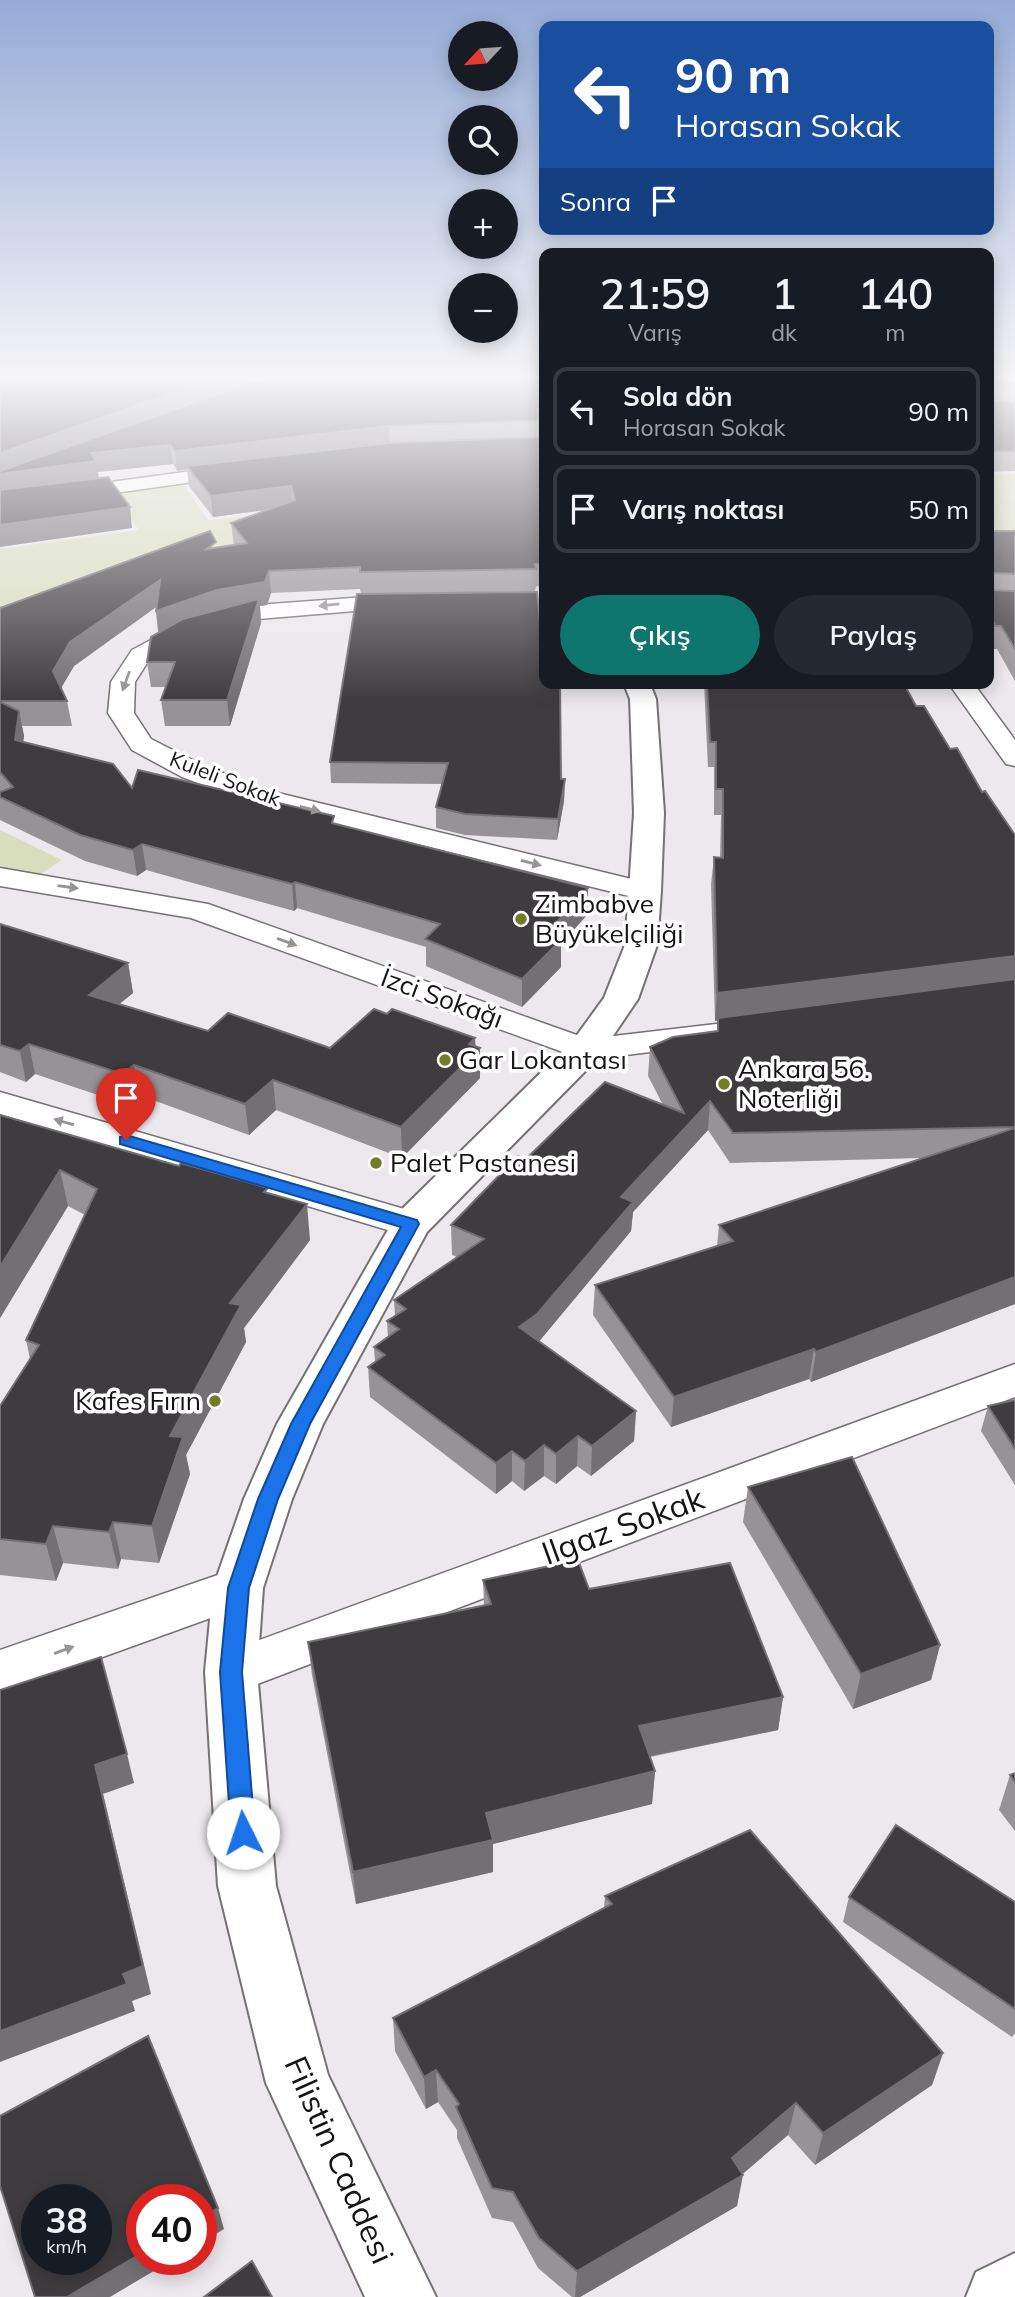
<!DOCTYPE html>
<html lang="tr">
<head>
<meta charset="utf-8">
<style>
	body { margin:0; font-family:Mulish,sans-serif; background:#242831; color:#f1f3f6; height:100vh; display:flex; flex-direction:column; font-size:26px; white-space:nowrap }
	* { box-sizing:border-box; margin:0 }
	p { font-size:23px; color:#9ea1a6 }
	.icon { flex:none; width:38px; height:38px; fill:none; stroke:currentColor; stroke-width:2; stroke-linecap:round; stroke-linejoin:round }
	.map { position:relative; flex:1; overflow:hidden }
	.sheet { position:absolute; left:539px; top:248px; width:455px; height:441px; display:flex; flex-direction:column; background:#171b24; border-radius:14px; box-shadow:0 4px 18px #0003 }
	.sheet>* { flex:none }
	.hud { position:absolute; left:539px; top:21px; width:455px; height:214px; border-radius:14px; box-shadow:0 4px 18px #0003; background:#1a4fa0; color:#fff; overflow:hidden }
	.needle { width:46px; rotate:244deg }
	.buttons { position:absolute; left:448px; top:21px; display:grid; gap:14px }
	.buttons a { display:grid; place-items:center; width:70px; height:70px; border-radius:50%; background:#171b24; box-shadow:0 4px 18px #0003; font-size:35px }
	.speed { position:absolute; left:21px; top:2184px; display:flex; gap:14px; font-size:35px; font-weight:700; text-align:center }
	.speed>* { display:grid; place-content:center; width:91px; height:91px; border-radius:50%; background:#171b24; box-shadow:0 4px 18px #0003; line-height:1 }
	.speed small { font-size:18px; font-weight:400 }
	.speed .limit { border:10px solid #d22; background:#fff; color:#111 }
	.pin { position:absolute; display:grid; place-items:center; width:60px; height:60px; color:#fff; margin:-72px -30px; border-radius:50% 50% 50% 0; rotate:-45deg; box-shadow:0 0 7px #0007 }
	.pin .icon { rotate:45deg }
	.me { position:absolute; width:77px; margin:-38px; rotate:356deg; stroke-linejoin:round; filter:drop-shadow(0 0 5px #0008) }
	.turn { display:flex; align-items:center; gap:24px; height:147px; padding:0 21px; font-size:32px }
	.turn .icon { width:91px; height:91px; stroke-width:2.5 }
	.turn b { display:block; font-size:49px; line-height:60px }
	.then { display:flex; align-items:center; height:66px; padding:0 21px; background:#0003; gap:14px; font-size:26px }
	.eta { display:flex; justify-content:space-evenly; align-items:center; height:119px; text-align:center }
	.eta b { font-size:42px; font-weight:600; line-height:49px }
	.button { display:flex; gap:14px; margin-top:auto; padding:14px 21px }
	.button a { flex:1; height:80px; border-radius:42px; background:#0f766e; color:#fff; font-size:28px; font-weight:600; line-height:80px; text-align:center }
	.button a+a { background:#242831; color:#f1f3f6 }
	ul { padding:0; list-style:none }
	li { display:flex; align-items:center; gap:21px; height:88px; margin:0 14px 10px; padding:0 7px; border:4px solid #363941; border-radius:14px }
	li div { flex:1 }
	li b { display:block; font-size:26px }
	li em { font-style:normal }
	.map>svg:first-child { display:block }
	.green { fill:#d8debe }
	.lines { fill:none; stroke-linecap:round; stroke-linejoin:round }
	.street-casing { stroke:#757175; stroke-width:3 }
	.secondary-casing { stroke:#757175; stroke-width:4 }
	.street { fill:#fff; fill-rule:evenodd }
	.secondary { fill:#fff; fill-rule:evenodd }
	.wall { fill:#969296 }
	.shaded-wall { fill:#737073 }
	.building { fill:#3f3c3f; stroke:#737073; stroke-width:2; fill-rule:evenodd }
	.oneway { fill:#969596 }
	.route { fill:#1a73e8; stroke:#114b97; stroke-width:2 }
	.poi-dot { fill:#727b26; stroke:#fff; stroke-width:2.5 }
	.labels { text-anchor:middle; stroke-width:7; stroke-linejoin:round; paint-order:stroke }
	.far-street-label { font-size:21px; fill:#151415; stroke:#fff }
	.poi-label { font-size:26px; fill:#151415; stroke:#fff; text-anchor:start }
	.street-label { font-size:26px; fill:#151415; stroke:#fff }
	.near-street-label { font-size:32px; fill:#151415; stroke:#fff }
</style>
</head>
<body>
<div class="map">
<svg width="1015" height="2297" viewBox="0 0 1015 2297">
	<rect width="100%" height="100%" fill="#ece8ed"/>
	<!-- green -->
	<path class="green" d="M1015,474V549H989V475Z
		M179,479L208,520L459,495L544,491V542L0,630V549L139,530L109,488Z
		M0,830L62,860L30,881L0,877Z"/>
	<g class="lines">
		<!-- street casing -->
		<g class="street-casing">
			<path id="street" d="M236,465L246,471L243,475L0,509V497Z
				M407,594L415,596L418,601L415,606L258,619L189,638L149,660L135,682L134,713L151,739L202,765L270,791L656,885L660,891L656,897L645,900L251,803L182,777L132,750L108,713L111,682L132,650L173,628L257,605Z
				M949,684H974L1015,740V766L1006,764Z
				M0,868L208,904L588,1039L716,1024L728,1027L733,1034L728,1041L716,1044L585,1060L191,918L0,886Z
				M0,1092L425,1215L430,1224L425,1233L411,1237L0,1114Z
				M1015,1364V1397L231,1694L213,1687L206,1672L213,1657Z
				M238,1568L255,1574L262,1588L255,1602L0,1694V1650Z"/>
		</g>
		<!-- secondary casing -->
		<g class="secondary-casing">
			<path id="secondary" d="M624,684H650L656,699L664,813L661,891L657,945L638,999L598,1058L427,1232L323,1424L292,1499L263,1588L257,1672L276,1886L328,2075L436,2297H365L266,2083L218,1886L205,1672L213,1588L244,1499L277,1424L397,1214L572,1042L604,998L625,945L629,891L634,813L630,699Z
				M1015,2253V2297H966L976,2272Z"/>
		</g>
		<!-- street -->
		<use href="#street" class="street"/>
		<!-- secondary -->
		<use href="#secondary" class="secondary"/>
	</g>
	<!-- wall -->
	<path class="wall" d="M0,379H544V489H541V522H544V586H536L535,591L437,593L542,640L561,779H565L564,801L557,840L465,835L436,828V807L442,784L331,783L330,762L361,594L360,589L271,593L267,605L260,606L261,623L230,726H165L161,700L166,687H151L147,662L158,633L156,611V607L74,666L61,688L67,701L72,726H22L24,736L23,742L132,788L334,824L588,888L587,915L561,944V967L522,1007L426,966V947L297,908L294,911L146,870L137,876L85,861L0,820V608L216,547L234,545L231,523L268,510L213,517L189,486L187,470L177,471L173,464L98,472L99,478L132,528Z
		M989,379H1015V471L989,472Z
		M989,531H1015V681L997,649H991L989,644Z
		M704,684H904L916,706L950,749L1015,835V1304L811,1382L809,1379L671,1427L593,1315L595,1285L717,1246L719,1225L922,1158L730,1163L708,1130L633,1212L631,1231L539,1341L636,1411L634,1441L591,1476L577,1466L556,1484L544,1476L524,1491L512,1481L496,1494L370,1397L368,1367L375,1362L374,1347L388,1337L387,1321L395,1316L394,1300L457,1257L452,1255L451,1225L526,1159L663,1105L648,1076L650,1047L717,1031L718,1020L715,1021L711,884L714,857L720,858L721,815H714V767H708Z
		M0,924L128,963L133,993L119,1004L208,1031L330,1048L476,1047L480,1078L402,1158L276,1110L249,1135L139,1095L128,1105L35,1074L26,1082L0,1072Z
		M0,1115L268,1193L310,1240L244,1328L246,1342L186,1455L190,1474L159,1563L121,1559L118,1569L63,1563L56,1581L0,1575V1406L30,1359L26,1340L85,1215L68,1206L0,1318Z
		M1015,1400V1485L981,1431L988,1406Z
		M748,1487L940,1645L931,1680L853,1709L743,1522Z
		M483,1580L589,1589L783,1697L778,1730L650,1757L655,1771L652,1804L493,1844V1872L356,1904L312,1675L308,1642L484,1605Z
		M1015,1773V1831L999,1810L1010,1775Z
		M605,1896L943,2053L932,2085L815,2165L788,2135L742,2174L737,2206L580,2297H572L538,2268L513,2222L492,2218L457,2138V2130L438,2102L426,2109L395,2051L393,2018L604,1908Z
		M849,1897L1015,1902V2033L1012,2037L843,1922Z"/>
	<!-- shaded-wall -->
	<path class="shaded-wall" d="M212,379H265L91,453L170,445L173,464L98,472L99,481L0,494V453Z
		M389,426L390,445L187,466V469L177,471L175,451Z
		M291,486L293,506L213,517L211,496Z
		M130,507L132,528L0,547V525Z
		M269,571L271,593L267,605L260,606L261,623L230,726L227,700L159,634L156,611Z
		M160,580L163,602L74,666L57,695L53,671L70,642Z
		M19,711L24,736L20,765L15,740Z
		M565,779L564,801L557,840L558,819Z
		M142,844L146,870L137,876L133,850Z
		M295,882L297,908L294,911L292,884Z
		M588,888L587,915L561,944V967L522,1007V979L545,935Z
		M1015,956V983L715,1021L717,993Z
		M128,963L133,993L95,1024L89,995Z
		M475,1038L476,1052L480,1048V1078L402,1158L401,1127L469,1044Z
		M29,1044L35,1074L26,1082L20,1051Z
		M134,1065L139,1095L128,1105L123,1074Z
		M273,1080L276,1110L249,1135L245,1104Z
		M710,1101L708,1130L633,1212L631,1231L537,1344L519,1327L621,1197Z
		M60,1170L68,1206L0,1318V1267Z
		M307,1204L310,1240L244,1328L246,1342L186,1455L190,1474L159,1563L152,1526L170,1436L230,1303Z
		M1015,1277V1304L811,1382L816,1352Z
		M814,1349L809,1379L671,1427L674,1397Z
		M636,1411L634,1441L591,1476L592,1446Z
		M578,1436L577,1466L556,1484V1454Z
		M544,1445V1476L524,1491L525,1461Z
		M512,1451V1481L496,1494V1463Z
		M113,1522L121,1559L118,1569L109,1532Z
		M53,1526L63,1563L56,1581L46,1544Z
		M940,1645L931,1680L853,1709L861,1674Z
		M783,1697L778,1730L636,1759L639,1726Z
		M127,1754L134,1783L103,1794L151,1994L132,2001L135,2011L0,2062V2031L123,1974L95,1765Z
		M655,1771L652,1804L493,1844V1872L356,1904L353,1872L486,1813Z
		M943,2053L932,2085L815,2165L823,2133Z
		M436,2070L438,2102L426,2109L424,2077Z
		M796,2103L788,2135L738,2178L743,2175L737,2206L580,2297H575L577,2271L732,2158Z
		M218,2208L224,2229L201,2243V2218Z
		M142,2253V2259H174L110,2297H67Z"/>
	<!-- building -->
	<path class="building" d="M0,379H212L0,453Z
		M261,379H544V420L389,426L175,451L170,445L91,453L96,461L0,474V471Z
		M989,379H1015V388L990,387V400L1015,402V451L989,452Z
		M544,437V468L541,469V522H544V564H535L536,569L360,572V567L269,571L265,582L217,590L156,611L160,580L70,642L53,671L67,701H0V608L210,531L216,542L207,549L247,543L231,523L295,500L291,486L211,496L187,466L389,443Z
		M108,477L130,507L0,525V490Z
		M989,531H1015V574L991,573V590L1015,591V649L1001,626H995L992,619H989Z
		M537,592L542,640H544V684H560L561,779H565L558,819L465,814L436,807L448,763L330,762L357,594Z
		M259,599L227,700H161L175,662H147L151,637L183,619Z
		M707,684H904L916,706H924L950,749L957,748L982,792L985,791L1015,835V956L717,993L714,857L723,858V789H716V742H710Z
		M0,702L19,711L15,740L113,764L132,788L138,770L334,816L332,823L588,888L545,935L561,940L522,979L425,939L440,924L295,882L292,884L142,844L133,850L80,835L0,797V792L13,787L0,772Z
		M0,924L128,963L89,995L208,1031L228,1013L330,1048L374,1009L387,1014L392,1009L475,1038L469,1044L480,1048L401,1127L273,1080L245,1104L134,1065L123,1074L29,1044L20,1051L0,1045Z
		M1015,979V1127L733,1133L710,1101L621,1197L633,1202L537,1314L519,1327L636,1411L592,1446L578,1436L556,1454L544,1445L525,1461L512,1451L496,1463L368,1367L385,1355L374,1347L399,1329L387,1321L406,1309L394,1300L484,1239L451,1225L518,1156L526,1159L605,1082L684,1113L650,1047L673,1037L718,1031V1018Z
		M0,1115L179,1166L181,1163L268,1188L264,1192L307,1204L230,1303L241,1305L170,1436L183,1437L152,1526L113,1522L109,1532L53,1526L46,1544L0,1539V1406L39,1345L26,1340L97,1189L60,1170L0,1267Z
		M1015,1128V1277L816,1352L814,1349L674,1397L595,1285L733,1241L719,1225Z
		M1015,1400V1449L988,1406Z
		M852,1457L940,1645L861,1674L748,1487Z
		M578,1560L589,1589L730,1563L783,1697L639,1726L655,1771L486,1813L493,1840L353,1872L308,1642L491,1604L483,1580Z
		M101,1657L127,1754L95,1765L143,1966L123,1974L127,1984L0,2031V1690Z
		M1015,1773V1782L1010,1775Z
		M896,1825L1015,1902V2009L849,1897Z
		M750,1830L943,2053L823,2133L796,2103L732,2158L743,2175L577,2271L539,2238L513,2192L492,2188L456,2107L459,2104L436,2070L424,2077L393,2018L612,1904L605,1896Z
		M148,2036L218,2208L201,2218V2200H142V2253L67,2297H35L0,2186V2116ZM37,2200H96V2259H37Z
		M252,2261L272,2297H204Z"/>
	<!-- one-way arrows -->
	<defs><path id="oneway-solid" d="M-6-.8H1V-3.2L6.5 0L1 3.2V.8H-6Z" transform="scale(1.75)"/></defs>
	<g class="oneway">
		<use href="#oneway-solid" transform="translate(329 605) rotate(174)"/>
		<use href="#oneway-solid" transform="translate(126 681) rotate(110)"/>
		<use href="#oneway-solid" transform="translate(310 809) rotate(14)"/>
		<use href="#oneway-solid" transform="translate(531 863) rotate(14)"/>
		<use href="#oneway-solid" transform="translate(68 887) rotate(8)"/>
		<use href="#oneway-solid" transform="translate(287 942) rotate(20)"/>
		<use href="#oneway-solid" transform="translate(64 1122) rotate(-164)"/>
		<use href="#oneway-solid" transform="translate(64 1650) rotate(-20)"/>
	</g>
	<!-- sky -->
	<linearGradient id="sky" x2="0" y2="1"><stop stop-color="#95abd6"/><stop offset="0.54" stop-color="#f6f5f7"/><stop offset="1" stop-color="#f6f5f7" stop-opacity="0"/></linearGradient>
	<rect width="1015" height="701" fill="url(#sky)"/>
	<!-- route -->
	<path class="route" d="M126,1135L417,1220L419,1224L310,1424L278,1499L249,1588L242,1672L255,1833L251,1841L243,1844L234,1841L231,1833L220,1672L228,1588L258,1499L291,1424L401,1227L120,1144V1137Z"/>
	<!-- markers -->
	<g class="poi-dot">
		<circle cx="521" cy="919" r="7"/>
		<circle cx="445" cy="1060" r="7"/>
		<circle cx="724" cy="1084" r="7"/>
		<circle cx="376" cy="1163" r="7"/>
		<circle cx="215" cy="1401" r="7"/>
	</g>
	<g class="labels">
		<!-- far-street labels -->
		<g class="far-street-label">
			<text transform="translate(225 779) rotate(21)" y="7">Kuleli Sokak</text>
		</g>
		<!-- poi labels -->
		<g class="poi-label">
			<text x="535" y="913">Zimbabve<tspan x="535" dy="30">Büyükelçiliği</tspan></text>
			<text x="459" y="1069">Gar Lokantası</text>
			<text x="738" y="1078">Ankara 56.<tspan x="738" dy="30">Noterliği</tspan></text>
			<text x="390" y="1172">Palet Pastanesi</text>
			<text x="201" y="1410" text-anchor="end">Kafes Fırın</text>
		</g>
		<!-- street labels -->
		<g class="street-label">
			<text transform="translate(442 998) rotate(20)" y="9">İzci Sokağı</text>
		</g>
		<!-- near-street labels -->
		<g class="near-street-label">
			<text transform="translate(623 1526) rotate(-20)" y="11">Ilgaz Sokak</text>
			<text transform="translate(339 2160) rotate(66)" y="11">Filistin Caddesi</text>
		</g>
	</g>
</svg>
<div class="buttons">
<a><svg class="needle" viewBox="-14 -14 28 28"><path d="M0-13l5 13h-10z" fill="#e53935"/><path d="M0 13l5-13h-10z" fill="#9ea1a6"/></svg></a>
<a><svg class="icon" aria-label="search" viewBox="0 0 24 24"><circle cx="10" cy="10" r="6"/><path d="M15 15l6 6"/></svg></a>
<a>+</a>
<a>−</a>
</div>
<div class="speed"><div>38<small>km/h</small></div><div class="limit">40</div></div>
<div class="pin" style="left:126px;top:1140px;background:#d93025"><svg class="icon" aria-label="arrive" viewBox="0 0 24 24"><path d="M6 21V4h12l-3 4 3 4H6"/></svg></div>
<svg class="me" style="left:243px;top:1833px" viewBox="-20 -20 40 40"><circle r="19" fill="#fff"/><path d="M0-13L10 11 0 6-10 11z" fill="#1a73e8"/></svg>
<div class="hud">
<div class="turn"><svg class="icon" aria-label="left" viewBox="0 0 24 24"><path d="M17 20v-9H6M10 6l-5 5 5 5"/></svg><div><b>90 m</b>Horasan Sokak</div></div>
<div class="then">Sonra<svg class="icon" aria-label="arrive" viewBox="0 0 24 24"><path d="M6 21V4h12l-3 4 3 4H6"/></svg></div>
</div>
<section class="sheet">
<div class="eta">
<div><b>21:59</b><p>Varış</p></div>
<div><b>1</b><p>dk</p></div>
<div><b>140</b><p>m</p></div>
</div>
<ul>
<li><svg class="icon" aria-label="left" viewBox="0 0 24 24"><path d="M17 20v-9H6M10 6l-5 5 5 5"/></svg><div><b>Sola dön</b><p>Horasan Sokak</p></div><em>90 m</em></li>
<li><svg class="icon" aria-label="arrive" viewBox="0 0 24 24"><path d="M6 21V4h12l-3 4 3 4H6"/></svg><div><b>Varış noktası</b></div><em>50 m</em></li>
</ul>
<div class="button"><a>Çıkış</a><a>Paylaş</a></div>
</section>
</div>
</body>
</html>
